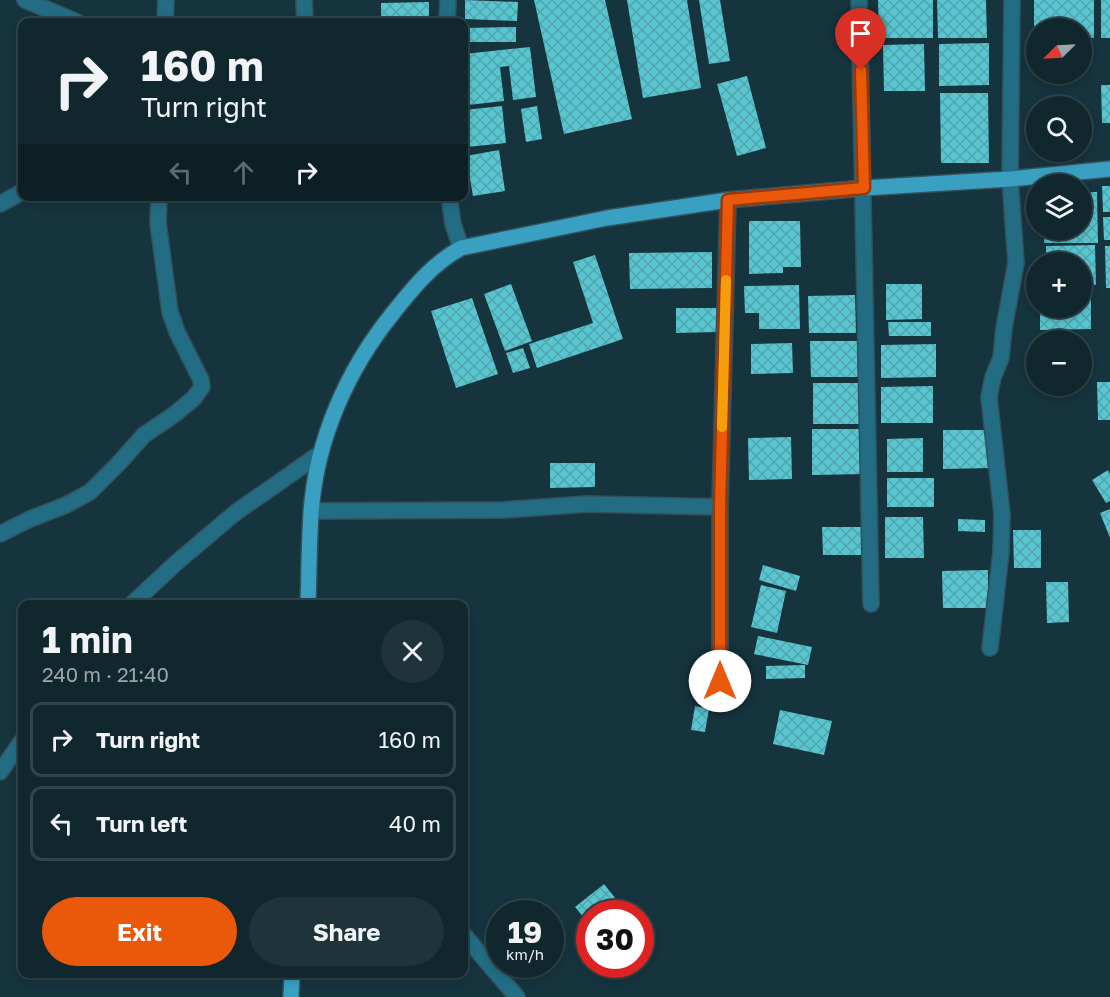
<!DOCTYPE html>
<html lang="en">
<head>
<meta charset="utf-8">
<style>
	body { margin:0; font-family:"Golos Text",sans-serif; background:#1e333a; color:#f1f3f6; height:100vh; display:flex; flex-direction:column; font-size:22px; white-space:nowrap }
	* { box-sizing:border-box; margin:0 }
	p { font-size:20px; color:#9ca5aa }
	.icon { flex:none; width:33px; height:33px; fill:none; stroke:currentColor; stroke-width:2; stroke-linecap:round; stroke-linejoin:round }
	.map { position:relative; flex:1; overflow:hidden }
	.panel { position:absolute; left:18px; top:600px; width:450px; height:378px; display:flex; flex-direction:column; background:#10272e; border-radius:12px; box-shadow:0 3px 9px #0003,0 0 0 2px #30444a }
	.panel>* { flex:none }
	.banner { position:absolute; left:18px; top:18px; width:450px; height:183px; border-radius:12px; box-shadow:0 3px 9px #0003,0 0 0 2px #30444a; background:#10272e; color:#f1f3f6; overflow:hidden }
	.needle { width:39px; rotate:246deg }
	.controls { position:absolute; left:1026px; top:18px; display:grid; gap:12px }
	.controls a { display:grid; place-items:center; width:66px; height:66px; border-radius:50%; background:#10272e; box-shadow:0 3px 9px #0003,0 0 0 2px #30444a; font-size:30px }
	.speed { position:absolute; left:486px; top:900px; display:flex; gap:12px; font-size:30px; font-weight:700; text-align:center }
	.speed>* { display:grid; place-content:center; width:78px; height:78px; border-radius:50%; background:#10272e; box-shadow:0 3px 9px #0003,0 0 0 2px #30444a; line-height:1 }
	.speed small { font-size:15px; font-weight:400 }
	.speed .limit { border:9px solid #d22; background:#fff; color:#111 }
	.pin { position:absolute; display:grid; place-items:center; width:51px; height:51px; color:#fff; margin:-62px -26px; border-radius:50% 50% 50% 0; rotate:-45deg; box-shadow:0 0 6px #0007 }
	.pin .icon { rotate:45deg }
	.me { position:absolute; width:66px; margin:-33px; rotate:0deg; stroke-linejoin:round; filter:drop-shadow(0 0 4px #0008) }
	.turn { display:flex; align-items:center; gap:21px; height:126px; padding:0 24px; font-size:27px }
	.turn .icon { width:78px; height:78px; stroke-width:2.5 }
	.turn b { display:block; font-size:42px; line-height:51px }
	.lanes { display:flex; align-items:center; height:57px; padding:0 24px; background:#0003; justify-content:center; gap:30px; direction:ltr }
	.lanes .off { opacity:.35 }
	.round { display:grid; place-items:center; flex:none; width:63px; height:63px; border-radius:32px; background:#1e333a }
	.head { display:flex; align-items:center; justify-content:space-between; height:102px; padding:0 24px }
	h1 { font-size:36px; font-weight:700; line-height:45px }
	.primary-button { display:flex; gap:12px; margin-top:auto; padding:12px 24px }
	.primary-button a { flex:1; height:69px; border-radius:36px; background:#ea580c; color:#fff; font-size:24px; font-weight:700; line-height:69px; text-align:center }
	.primary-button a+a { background:#1e333a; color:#f1f3f6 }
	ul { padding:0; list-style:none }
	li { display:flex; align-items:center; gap:18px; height:75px; margin:0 12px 9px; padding:0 12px; border:3px solid #30444a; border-radius:12px }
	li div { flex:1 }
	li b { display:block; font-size:22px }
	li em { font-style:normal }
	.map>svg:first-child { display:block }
	.building { fill:url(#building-cross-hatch) }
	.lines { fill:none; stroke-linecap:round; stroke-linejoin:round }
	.minor-casing { stroke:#32515d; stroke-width:18 }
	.major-casing { stroke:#32515d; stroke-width:18 }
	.minor { stroke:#226d84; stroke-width:15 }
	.major { stroke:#3aa0c1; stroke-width:15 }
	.route-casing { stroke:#983908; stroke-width:15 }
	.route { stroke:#ea580c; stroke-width:10 }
	.slow { stroke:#f59e0b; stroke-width:10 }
</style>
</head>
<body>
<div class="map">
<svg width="1110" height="997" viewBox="0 0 1110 997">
	<defs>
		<pattern id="building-cross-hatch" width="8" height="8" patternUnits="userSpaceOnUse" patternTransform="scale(1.5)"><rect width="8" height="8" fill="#59c5cf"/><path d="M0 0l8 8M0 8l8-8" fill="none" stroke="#50a4ad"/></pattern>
	</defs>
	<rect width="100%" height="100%" fill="#16343e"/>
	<!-- building -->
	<path class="building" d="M465,0L518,2L517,21L465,19Z
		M534,0H605L632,119L564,134Z
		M627,0H687L701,88L643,98Z
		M699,0H720L730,61L709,64Z
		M878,0H933V38H879Z
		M937,0H986L987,38H938Z
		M1034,0H1094V38H1082V28H1036V38H1034Z
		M1101,0H1110V38H1101Z
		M429,2V22H381V3Z
		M516,27V42H464V28Z
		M989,43V85L939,86V44Z
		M924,44L925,91H884L883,45Z
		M530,47L536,97L513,100L509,66L500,67L504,101L468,105L464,54Z
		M747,76L766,148L737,156L717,84Z
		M1101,85H1110V123H1102Z
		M940,93H988L989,163H941Z
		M502,106L506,143L467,147L464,110Z
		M537,106L542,139L526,142L521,109Z
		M499,150L505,191L473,196L466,156Z
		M1102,186H1110V212H1103Z
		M1082,192H1097L1098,243H1044V230H1082Z
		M1103,217H1110V240H1104Z
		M749,221H800L801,267H783V273L749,274Z
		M1095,245L1096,285H1082V262H1046V246Z
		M1105,246H1110V288H1106Z
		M712,252V288L630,289L629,253Z
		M595,255L623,339L537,368L529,344L593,323L573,262Z
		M511,284L532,341L505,351L484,294Z
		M886,284H922V319L886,320Z
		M799,285L800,329H759V313H745L744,286Z
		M1082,291H1091V329L1040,330V308H1082Z
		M855,295L856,333H809L808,296Z
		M472,298L498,374L456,388L431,311Z
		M676,308H717V332L676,333Z
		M888,322H931V336H889Z
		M810,341H857L858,377H811Z
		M792,343L793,373L751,374V344Z
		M936,344V377L881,378V345Z
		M523,348L530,368L513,373L506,353Z
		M1097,382H1110V420H1098Z
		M813,383H860L861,424H813Z
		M933,386V423H881V387Z
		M812,429H865V474L812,475Z
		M943,430H989L990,468L943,469Z
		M791,437L792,479L749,480L748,438Z
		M923,438V472H887V439Z
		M550,463H595V487L550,488Z
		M1108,470L1110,474V501L1106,503L1092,480Z
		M887,478H934V507H887Z
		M1110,509V538L1100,513Z
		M885,517H923L924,558H885Z
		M958,519L985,520V532L958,531Z
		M822,527H861V555H823Z
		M1013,530H1041V568H1014Z
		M763,565L800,576L796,591L759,580Z
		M988,570V608H943L942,571Z
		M1046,582H1068L1069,622L1047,623Z
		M761,585L786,591L777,633L751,627Z
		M758,636L812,647L808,665L754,654Z
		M805,665V678L766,679V666Z
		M695,706L709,709L705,732L691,730Z
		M780,710L832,721L824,755L773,744Z
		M604,884L620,904L608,914H590V925L575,907Z"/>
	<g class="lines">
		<!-- minor casing -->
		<g class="minor-casing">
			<path id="minor" d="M25,0L77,22
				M304,0L305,22
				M859,0L871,604
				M165,22L166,0
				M447,22L448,0
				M449,196L453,224L461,248
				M0,204L22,192
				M311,511L503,510L587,504L720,507
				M0,534L30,519L66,505L90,492L119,463L144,435L175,414L194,398L202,387L201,380L177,332L170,312L158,223L159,196
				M132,604L176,563L235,513L321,453
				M990,648L1001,552L1002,514L989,397L993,377L1001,358L1004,328L1016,263L1010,179L1012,0
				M720,681V507L728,200
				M0,772L22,741
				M464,935L517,997"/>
		</g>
		<!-- major casing -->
		<g class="major-casing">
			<path id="major" d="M308,604C309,574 309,543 311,513C316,440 347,370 393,313C413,288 432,264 461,248L607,218L728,200L864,188L1010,179L1110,169
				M291,997L292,974"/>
		</g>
		<!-- minor -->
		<use href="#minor" class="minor"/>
		<!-- major -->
		<use href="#major" class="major"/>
	</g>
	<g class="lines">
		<!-- route casing -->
		<g class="route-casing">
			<path id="route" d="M720,681V507L728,200L864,188L861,70"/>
		</g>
		<!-- route -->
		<use href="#route" class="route"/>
		<!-- slow -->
		<path class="slow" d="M722,427L726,280"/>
	</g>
</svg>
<div class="controls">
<a><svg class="needle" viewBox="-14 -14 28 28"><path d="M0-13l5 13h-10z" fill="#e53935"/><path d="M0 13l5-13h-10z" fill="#9ca5aa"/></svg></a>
<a><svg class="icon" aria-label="search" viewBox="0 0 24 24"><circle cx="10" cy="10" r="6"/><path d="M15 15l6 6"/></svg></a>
<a><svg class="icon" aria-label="layers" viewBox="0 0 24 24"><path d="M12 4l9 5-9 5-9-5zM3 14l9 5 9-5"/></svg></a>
<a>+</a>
<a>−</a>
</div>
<div class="speed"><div>19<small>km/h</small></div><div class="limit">30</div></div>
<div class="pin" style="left:861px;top:70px;background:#d93025"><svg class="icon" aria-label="arrive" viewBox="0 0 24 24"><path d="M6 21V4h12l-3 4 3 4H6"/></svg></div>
<svg class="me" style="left:720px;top:681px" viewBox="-20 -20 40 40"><circle r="19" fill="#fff"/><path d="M0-13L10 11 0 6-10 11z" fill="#ea580c"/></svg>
<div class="banner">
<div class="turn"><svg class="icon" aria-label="right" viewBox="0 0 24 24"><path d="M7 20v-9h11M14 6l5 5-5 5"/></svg><div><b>160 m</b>Turn right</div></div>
<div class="lanes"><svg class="icon off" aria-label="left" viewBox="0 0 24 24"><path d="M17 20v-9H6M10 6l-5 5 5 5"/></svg><svg class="icon off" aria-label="ahead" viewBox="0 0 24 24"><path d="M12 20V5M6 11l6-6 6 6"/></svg><svg class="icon" aria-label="right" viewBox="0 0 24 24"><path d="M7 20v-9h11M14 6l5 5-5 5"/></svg></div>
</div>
<section class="panel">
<div class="head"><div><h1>1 min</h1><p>240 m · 21:40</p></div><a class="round"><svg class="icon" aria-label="close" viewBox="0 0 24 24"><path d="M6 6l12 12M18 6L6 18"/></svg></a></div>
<ul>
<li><svg class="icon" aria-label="right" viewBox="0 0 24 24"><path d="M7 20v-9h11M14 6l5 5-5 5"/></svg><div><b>Turn right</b></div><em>160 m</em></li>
<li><svg class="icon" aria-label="left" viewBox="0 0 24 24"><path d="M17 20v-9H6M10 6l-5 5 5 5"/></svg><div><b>Turn left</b></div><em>40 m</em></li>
</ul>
<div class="primary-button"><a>Exit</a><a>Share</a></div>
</section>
</div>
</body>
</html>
